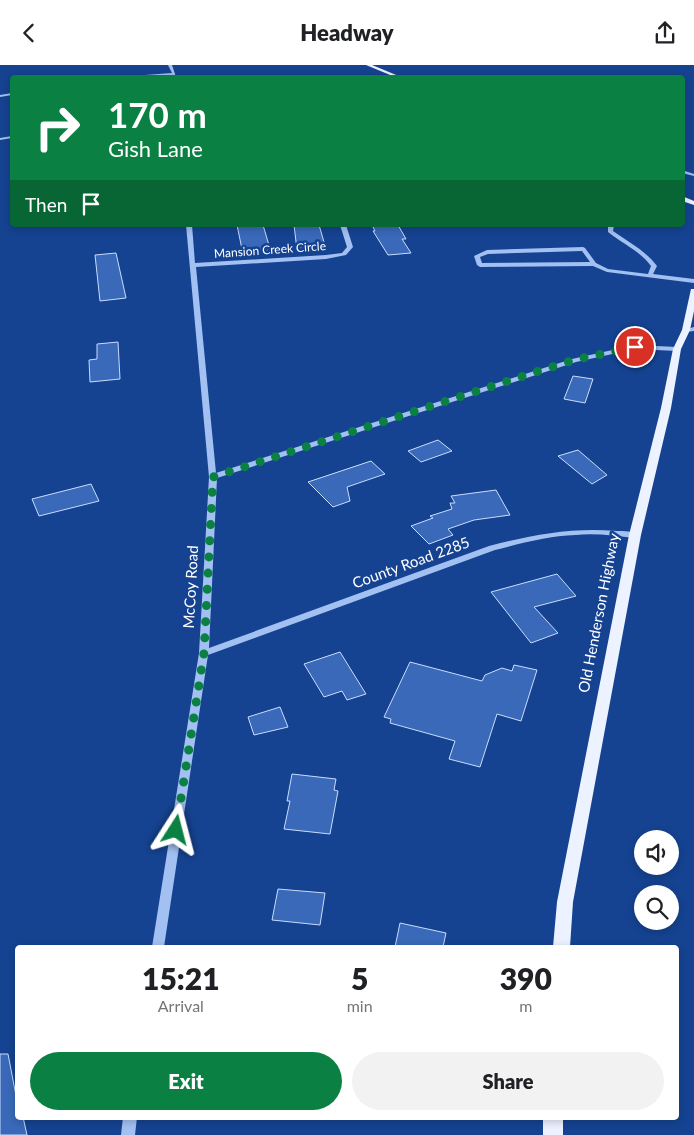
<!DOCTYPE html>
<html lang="en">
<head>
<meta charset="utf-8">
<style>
	body { margin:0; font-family:Lato,sans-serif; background:#f2f2f2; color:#202124; height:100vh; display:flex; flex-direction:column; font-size:19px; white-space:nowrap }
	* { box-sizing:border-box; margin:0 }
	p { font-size:16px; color:#757577 }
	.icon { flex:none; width:28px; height:28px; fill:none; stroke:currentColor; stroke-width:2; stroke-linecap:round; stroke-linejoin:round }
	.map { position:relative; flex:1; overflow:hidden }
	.panel { position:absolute; left:15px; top:880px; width:664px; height:175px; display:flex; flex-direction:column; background:#fff; border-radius:5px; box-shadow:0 2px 8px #0003 }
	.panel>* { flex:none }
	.hud { position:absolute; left:10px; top:10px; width:675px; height:152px; border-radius:5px; box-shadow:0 2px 8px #0003; background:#0b8043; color:#fff; overflow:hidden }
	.controls { position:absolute; left:634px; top:765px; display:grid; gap:10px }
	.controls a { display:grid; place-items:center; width:45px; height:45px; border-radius:50%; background:#fff; box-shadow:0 2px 8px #0003; font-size:25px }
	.pin { position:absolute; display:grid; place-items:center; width:42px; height:42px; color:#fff; margin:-21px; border:2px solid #fff; border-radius:50%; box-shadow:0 1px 5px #0007 }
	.me { position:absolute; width:55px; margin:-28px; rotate:9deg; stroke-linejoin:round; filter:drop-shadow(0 0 4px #0008) }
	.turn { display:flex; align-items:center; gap:18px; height:105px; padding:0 15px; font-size:22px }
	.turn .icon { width:65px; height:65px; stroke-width:2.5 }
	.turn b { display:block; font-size:35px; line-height:42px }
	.then { display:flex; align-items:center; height:48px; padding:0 15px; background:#0003; gap:10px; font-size:19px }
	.eta { display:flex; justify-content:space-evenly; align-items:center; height:85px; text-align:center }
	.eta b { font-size:30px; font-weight:800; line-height:35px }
	.cta { display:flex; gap:10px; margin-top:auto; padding:10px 15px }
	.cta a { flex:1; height:58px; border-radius:30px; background:#0b8043; color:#fff; font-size:20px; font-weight:800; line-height:58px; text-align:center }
	.cta a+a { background:#f2f2f2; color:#202124 }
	header { display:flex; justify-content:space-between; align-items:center; height:65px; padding:0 15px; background:#fff; font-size:22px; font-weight:800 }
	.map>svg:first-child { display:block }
	.building { fill:#3969b8; stroke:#c9ddfc }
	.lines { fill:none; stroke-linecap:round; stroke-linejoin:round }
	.minor { fill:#a2c0f1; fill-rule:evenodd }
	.major { fill:#ecf2ff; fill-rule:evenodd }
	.route { stroke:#0b8043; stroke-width:9; stroke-dasharray:0 16.2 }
	.labels { text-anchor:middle; stroke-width:5; stroke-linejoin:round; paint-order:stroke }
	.far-street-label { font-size:12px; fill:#fff; stroke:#154391 }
	.street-label { font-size:15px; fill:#fff; stroke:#154391 }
</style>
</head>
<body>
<header><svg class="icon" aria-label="back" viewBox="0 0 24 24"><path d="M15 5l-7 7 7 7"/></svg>Headway<svg class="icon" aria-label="share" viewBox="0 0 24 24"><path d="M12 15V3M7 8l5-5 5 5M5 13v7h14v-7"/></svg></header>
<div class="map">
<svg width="694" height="1070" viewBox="0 0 694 1070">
	<rect width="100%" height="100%" fill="#154391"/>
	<!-- building -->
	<path class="building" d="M237,160H263L271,187L243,189Z
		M294,160H319L326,184L297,185Z
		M372,160H398L406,174H402L411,188L388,190L373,166H375Z
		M116,188L126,233L100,236L95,190Z
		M118,277L120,314L90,317L89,295L97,294V279Z
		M573,311L593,314L585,338L564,334Z
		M438,375L452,386L421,397L408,386Z
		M578,385L607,410L592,419L558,391Z
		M371,396L385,409L347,422L350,436L333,442L308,417Z
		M91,419L99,436L39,451L32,434Z
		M496,425L510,450L474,455L448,464L453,470L429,479L411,461L433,453L430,451L452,444L450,438H455L451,431Z
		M557,509L576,531L534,542L558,568L531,578L491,527Z
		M340,587L366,629L347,635L342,626L324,632L304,599Z
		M410,597L482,616L485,610L502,603L512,606L514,600L537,605L521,656L497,649L480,702L449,694L455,676L390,658L391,654L384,652Z
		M280,642L288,662L254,670L248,652Z
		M292,709L336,714L334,725L338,726L330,769L284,764L290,736H287Z
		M278,824L325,828L320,860L272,855Z
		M400,858L446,868L443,882H395Z
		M0,989H8L18,1041V1052H23L27,1070H0Z"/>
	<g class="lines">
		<!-- minor -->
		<path class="minor" d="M168,0H172L176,12H174L172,10L118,12L172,8Z
			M12,28V30L0,32V30Z
			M12,71V73L0,75V73Z
			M682,105L694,109V111L682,108Z
			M186,160H192L195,198L326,190L342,188L347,182L340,160H346L353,182L346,190L326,194L196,202L216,408L572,294L635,280L677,282L680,284L677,286L635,284L576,297L217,413L209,583L489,481C532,470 572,462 617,466C624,466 634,466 639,470L635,473C615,471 596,468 576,470C548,471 522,478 495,485L208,590L164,882H152L199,588L209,412Z
			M608,160H614L613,166C628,177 645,185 657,201L653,209L694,214V218L607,207L593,201L480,202L477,200L474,191L487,185L583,182L585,183L596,198L608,204L648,209L651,201C640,186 623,179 608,167ZM582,186L590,197L482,198L480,192L488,189Z
			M694,262V266L686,267L683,265Z
			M123,1052H137L135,1070H121Z"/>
		<!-- major -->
		<path class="major" d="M366,0H372L401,12H395Z
			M682,131L694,136V140L682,136Z
			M691,224H694V246L690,265L681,284L671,343L641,470L573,837L570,882H553L557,837L629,470L661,343L673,284L682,265Z
			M543,1052H563V1070H543Z"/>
	</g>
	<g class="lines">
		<!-- route -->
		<path class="route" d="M176,765L204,588L213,412L539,306L574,295L635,282"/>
	</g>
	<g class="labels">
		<!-- far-street labels -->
		<g class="far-street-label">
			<text transform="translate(270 185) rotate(-4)" y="4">Mansion Creek Circle</text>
		</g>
		<!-- street labels -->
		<g class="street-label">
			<text transform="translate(411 498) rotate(-20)" y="5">County Road 2285</text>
			<text transform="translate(191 522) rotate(-87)" y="5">McCoy Road</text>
			<text transform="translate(599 548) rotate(-79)" y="5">Old Henderson Highway</text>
		</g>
	</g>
</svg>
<div class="controls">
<a><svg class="icon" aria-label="sound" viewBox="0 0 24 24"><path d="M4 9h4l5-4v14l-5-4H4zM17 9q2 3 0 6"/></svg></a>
<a><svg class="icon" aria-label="search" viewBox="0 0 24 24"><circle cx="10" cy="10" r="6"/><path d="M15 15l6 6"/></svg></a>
</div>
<div class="pin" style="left:635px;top:282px;background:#d93025"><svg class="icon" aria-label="arrive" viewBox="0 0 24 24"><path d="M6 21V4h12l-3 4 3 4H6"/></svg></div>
<svg class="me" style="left:176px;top:765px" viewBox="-20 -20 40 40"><path d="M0-17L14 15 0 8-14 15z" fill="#0b8043" stroke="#fff" stroke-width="4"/></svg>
<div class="hud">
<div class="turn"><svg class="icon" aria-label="right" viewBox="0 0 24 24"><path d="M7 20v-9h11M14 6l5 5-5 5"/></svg><div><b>170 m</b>Gish Lane</div></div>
<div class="then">Then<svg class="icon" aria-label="arrive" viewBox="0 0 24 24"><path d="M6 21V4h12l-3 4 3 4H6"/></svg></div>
</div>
<section class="panel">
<div class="eta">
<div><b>15:21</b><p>Arrival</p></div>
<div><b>5</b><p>min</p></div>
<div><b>390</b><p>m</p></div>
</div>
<div class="cta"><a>Exit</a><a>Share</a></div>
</section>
</div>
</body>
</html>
